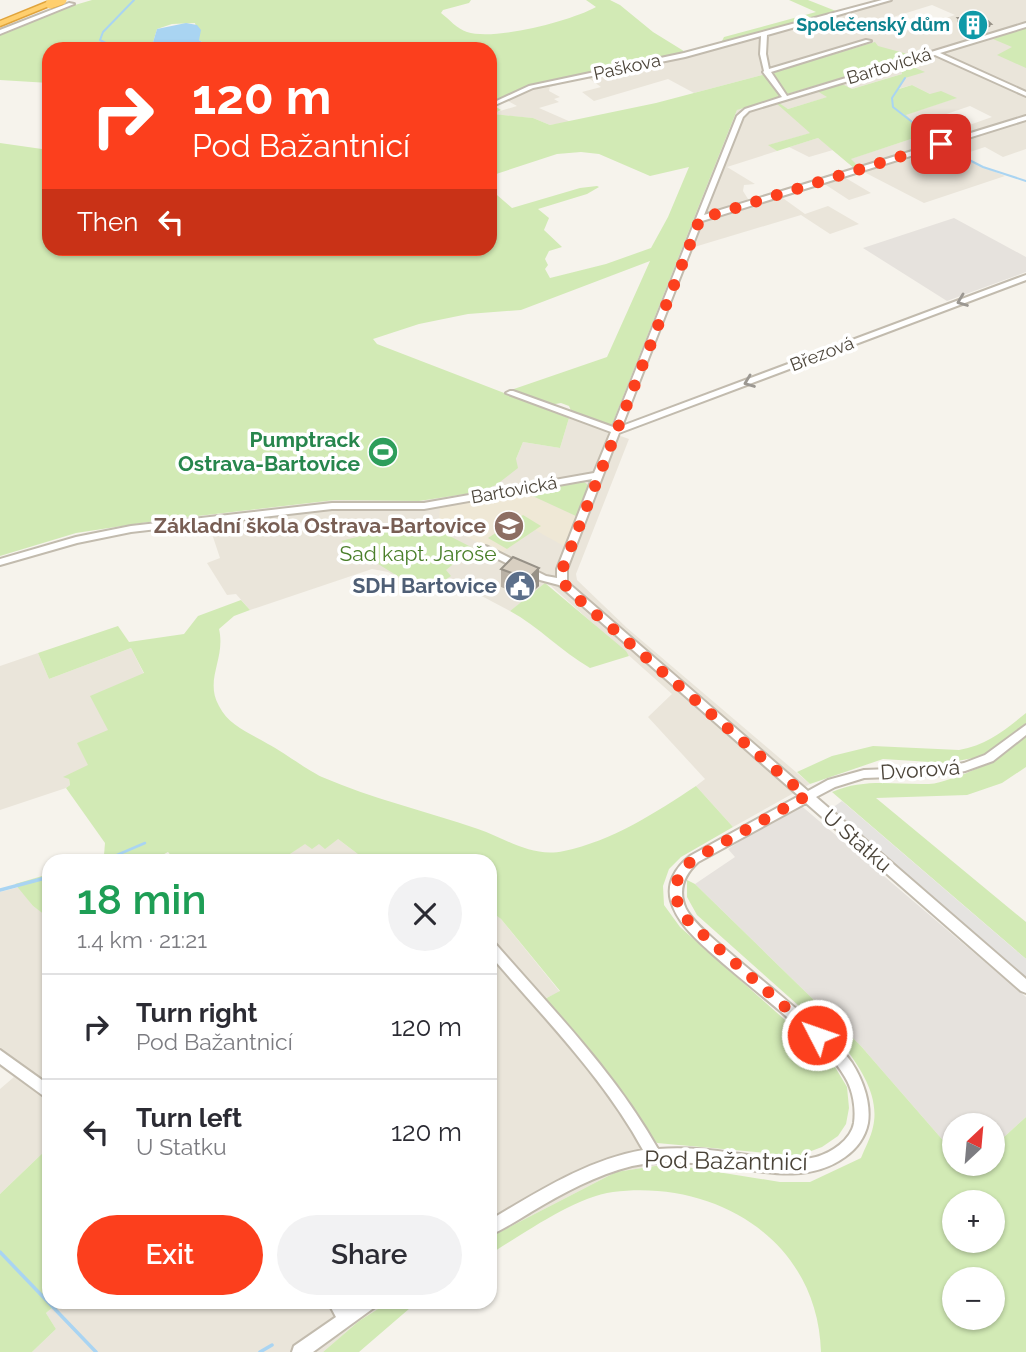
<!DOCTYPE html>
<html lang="en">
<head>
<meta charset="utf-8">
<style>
	body { margin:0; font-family:Raleway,sans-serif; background:#f2f2f3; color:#2b2b33; height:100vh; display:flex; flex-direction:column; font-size:26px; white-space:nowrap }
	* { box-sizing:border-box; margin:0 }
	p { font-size:23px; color:#7c7c81 }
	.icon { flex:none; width:38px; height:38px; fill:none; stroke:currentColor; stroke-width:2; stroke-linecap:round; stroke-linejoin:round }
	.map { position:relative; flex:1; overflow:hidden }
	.drawer { position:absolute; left:42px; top:854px; width:455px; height:455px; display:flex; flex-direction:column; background:#fff; border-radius:21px; box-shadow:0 2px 5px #0004 }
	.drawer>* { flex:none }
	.guide { position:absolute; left:42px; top:42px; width:455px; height:214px; border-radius:21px; box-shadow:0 2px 5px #0004; background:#fc3f1d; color:#fff; overflow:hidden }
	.needle { width:46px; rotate:26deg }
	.buttons { position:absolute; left:942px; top:1113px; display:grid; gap:14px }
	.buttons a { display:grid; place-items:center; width:63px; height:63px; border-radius:50%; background:#fff; box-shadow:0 2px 5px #0004; font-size:35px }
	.pin { position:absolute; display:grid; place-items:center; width:60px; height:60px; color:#fff; margin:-30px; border-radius:14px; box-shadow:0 4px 10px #0006 }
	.me { position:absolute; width:77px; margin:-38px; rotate:311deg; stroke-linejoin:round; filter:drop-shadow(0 0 5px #0008) }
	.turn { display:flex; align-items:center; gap:24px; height:147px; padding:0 35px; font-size:32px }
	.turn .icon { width:91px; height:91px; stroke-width:2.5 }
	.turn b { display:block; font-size:49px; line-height:60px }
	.then { display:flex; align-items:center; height:66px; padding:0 35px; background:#0003; gap:14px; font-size:26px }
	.round { display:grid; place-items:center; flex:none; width:74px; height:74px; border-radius:37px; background:#f2f2f3 }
	.overview { display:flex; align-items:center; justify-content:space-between; height:119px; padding:0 35px }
	h1 { font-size:42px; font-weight:600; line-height:52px; color:#1e9e55 }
	.button { display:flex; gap:14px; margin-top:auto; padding:14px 35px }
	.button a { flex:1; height:80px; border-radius:42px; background:#fc3f1d; color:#fff; font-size:28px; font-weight:600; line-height:80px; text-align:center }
	.button a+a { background:#f2f2f3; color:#2b2b33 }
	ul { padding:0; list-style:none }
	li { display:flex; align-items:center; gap:21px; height:105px; padding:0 35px; border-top:2px solid #e1e1e2 }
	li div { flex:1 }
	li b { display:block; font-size:26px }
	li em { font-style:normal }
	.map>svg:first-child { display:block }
	.residential { fill:#eae5da; fill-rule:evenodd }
	.industrial { fill:#e6e2dd }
	.education { fill:#efe8d6 }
	.green { fill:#d2eab5; fill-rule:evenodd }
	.parking { fill:#e5e3e0 }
	.water { fill:#a9d4f2 }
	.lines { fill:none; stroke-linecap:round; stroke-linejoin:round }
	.stream-far2 { stroke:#a9d4f2; stroke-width:2 }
	.stream-far1 { stroke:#a9d4f2; stroke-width:2.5 }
	.stream { stroke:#a9d4f2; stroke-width:3.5 }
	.minor-casing { stroke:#c2bbae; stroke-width:4 }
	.highway-casing { stroke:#e0a43c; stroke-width:3 }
	.minor { fill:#fff; fill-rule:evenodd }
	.highway { fill:#ffcf6e; fill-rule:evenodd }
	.highway-bridge-casing { stroke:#e0a43c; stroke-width:10; stroke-linecap:butt }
	.highway-bridge { stroke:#ffcf6e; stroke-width:9 }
	.wall { fill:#bab2a6 }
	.shaded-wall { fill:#979187 }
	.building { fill:#d8cfc1; stroke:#979187; stroke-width:2 }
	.oneway { stroke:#9c9892 }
	.route { stroke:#fc3f1d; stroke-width:12; stroke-dasharray:0 21.6 }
	.labels { text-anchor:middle; stroke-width:7; stroke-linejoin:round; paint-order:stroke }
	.far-culture-label { font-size:18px; font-weight:bold; fill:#0d838f; stroke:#fff; text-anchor:end }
	.far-street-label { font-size:18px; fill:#4b4439; stroke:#fff }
	.leisure-label { font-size:21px; font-weight:bold; fill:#27864d; stroke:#fff; text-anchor:end }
	.education-label { font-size:21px; font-weight:bold; fill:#785e54; stroke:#fff; text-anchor:end }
	.park-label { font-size:21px; fill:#4a7f2a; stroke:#fff }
	.service-label { font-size:21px; font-weight:bold; fill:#4e5e75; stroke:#fff; text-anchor:end }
	.street-label { font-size:21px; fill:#4b4439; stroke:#fff }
	.near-street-label { font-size:24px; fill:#4b4439; stroke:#fff }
</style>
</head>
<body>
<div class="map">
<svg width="1026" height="1352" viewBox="0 0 1026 1352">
	<rect width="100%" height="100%" fill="#f6f3ec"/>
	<!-- residential -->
	<path class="residential" d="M883,0H1026V149L1003,157L985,147L958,156L1005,176L924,203L862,171L844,177L871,193L849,200L823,183L780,196L805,214L828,206L859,224L830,234L801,215L681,251L737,110L766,74L694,93L668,79L594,101L582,92L601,87L587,77L550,87L549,91L560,97L554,99L559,102L539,108L571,122L550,125L533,118L490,114L517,106L506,100L495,105L490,103L492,101L531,86L685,53L682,51H692L722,44V41L727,43ZM932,5L955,15L896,34L874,23ZM900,66L905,78L898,89L912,85L930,94L956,98L905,115L917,124L970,106L992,117L938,136L943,142L938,144L926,134L850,159L859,167L743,204L748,199L743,191L744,185L755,184L727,167L777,151L769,145L811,133L777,103L788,109L828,97L818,90L852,89L902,74Z
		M818,138L833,150L809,157L789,147Z
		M569,418L629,439L576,574L577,580L627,628L810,784L733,827L696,786L705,779L648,717L672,694L551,586L546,584L510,611L459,584L428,595L388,572L372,569L250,610L236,594L227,595L207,563L220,558L209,525V515L335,500L419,501L479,492L516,459L523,442L560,448Z
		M131,648L144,674L88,766L69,779L70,785L66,788L0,810V666L38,653L49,679Z
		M338,839L367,861H298L290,854L305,843Z
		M19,887L33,906L49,917V1147L0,1194V1089L14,1077L0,1067V892Z
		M490,911L501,919L560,992L537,1002L653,1136L668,1164L616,1172L490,1237Z
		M59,1302H389L359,1321L323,1352H32L56,1329L46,1313Z"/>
	<!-- industrial -->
	<path class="industrial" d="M954,218L1026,257V272L947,301L863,248Z
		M798,803L1026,997V1117L992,1148V1125H954V1153L860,1045L695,884L735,857L728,849Z"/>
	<!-- education -->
	<path class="education" d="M524,492L576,516L564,546L535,530L500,554L439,522L440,507Z"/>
	<!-- green -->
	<path class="green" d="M92,0H471L469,3L443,10L441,13C449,19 457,29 467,32C494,41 571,21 596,7L586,0H610L620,5L653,32L687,53L531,86L490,102V49H212L199,40L195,23L172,24L157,29L151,49H49V83L0,80V32L51,12Z
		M789,0H808L841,13L726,44L722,41L724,37L816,12Z
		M1026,27V68L997,55L1012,47L993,39Z
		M875,42L878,46L915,56L787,94L770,73Z
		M906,64L925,72L905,78L899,89L912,85L930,94L941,91L957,98L906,115L926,134L851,159L860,168L855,169L818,138L777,151L768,145L810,133L776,103H779L788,109L827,97L817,91L840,83L852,89L902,74L900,65Z
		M766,74L782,96L737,110L611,427L572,413L569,406L561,403L550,405L511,390L607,357L650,261L521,310L468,314L419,324L373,339L377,344L569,418L560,448L523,442L516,459L518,468L496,485L479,492L419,501L335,500L155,521L76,533L0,556V143L49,150V248H490V189L512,208L580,188L597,186L599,187L587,194L538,209L549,218L544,230L562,247L549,251L545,259L548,265L545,269L550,278L606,264L651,248L668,217L689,167L650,176L599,154L581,152L557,154L490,176V103L501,110L493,114L533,118L550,125L656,103Z
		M583,481L589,486L576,516L524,492Z
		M523,515L541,526L507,549L488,538Z
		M420,521L473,548L446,570L451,576L425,593L341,541Z
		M545,583L626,651L629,656L590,668C561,651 539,627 510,611Z
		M241,600L250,610L234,616L219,629C226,659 204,679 219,706C229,726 250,733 268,744C285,753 307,770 322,777C373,799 426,811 478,829C507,839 532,858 564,851C612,841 655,813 696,786L733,827L681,857L669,869L663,886L664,905L680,927L793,1027L813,1048L829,1057L847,1087L849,1108L846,1124L838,1136L822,1147L798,1156L657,1143L537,1003L560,991L501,919L490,911V861H367L338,839L325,849L319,844L312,849L305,844L290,854L298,861H176L168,852L151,861H88L104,855L105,843L66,788L70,785L69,779L63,777L88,765L77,743L108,730L90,696L144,673L131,648L49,679L38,653L118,626L129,642L184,634L198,616Z
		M1026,713V724L994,749L979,757L946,763L883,759L810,784L797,772L832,756L873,746L959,750C987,745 1005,730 1026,713Z
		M1026,737V767L1002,783L967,795L876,798L1026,922V959L832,792C865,778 894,785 929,784C936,784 943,781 950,779C982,768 999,759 1026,737Z
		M49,874V918L33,906L15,884Z
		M687,880L695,884L860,1045L954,1153V1164H963L969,1170L975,1164H992V1148L1026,1117V1352H821C818,1242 718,1179 613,1192C575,1197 523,1234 490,1254V1237L616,1172L668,1164L780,1182H810L861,1158C865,1148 871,1137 873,1127C880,1097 861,1069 844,1046L697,915L687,897ZM954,1202H992V1241H954ZM954,1279H992V1318H954Z
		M49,1147V1302H59L46,1313L56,1329L32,1352H0V1194Z
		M389,1302H417L359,1352H323L359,1321Z"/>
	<!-- parking -->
	<path class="parking" d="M842,801L1026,959V987L825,813Z"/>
	<!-- water -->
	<path class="water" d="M186,23L197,25L201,30L199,40L212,49H151L157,29Z"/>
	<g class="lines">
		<!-- stream-far2 -->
		<path class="stream-far2" d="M117,49L100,40L103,32L134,0
			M905,78L892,98L893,107L939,143
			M942,146L983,167L1026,181"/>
		<!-- stream-far1 -->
		<path class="stream-far1" d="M103,861L145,843"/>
		<!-- stream -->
		<path class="stream" d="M0,890L49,877
			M0,1252L96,1352
			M260,1352L272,1345"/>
		<!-- minor casing -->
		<g class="minor-casing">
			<path id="minor" d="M882,0H891L767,35L766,54L769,69L866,40L871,41L771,72L787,96L1026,23V27L940,53L1026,92V96L935,55L749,111L743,117L704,215L1026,116V120L702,221L622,426L1026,275V280L619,433L567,569V582L808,791L828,780L864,770L944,767L964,763L985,755L1026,725V735L993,761L965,771L944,775L864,778L835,787L816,797L1026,979V993L1021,991L806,803L698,862C684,875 677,890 686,909C693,922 707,933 718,943C749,970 781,995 811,1022C826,1035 841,1047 852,1063C863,1080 871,1103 868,1123C865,1138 856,1149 845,1157C804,1187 751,1168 706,1164C681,1162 656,1161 632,1166C596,1175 563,1193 531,1212C518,1220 504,1229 490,1235V1220C539,1191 587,1160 643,1150C603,1077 544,1018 490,955V940L494,942C552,1009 614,1071 658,1149C682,1147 707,1149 732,1153C759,1156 788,1164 816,1157C831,1153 851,1140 854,1123C856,1108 853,1090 845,1077C835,1059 818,1044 802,1030C772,1003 739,978 709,951C694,937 677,922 671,901C666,883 676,867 690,856L799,796L559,585L540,580L482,551L480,549L485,546L488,547L546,576L557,578V569L592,479L424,509H332L131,532L77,543L0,565V559L76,537L131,526L332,503H424L594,473L611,432L506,393L510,391H513L613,427L737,116L745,109L782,97L763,72L764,71L760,54L761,36L685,57L533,88L495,105L490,104L529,86L684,53Z
				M69,3L74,4L0,34V30Z
				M0,1050L49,1085V1100L0,1064Z
				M328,1302H345L349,1308L357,1302H378L375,1307L313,1352H292L294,1346L336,1317Z"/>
		</g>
		<!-- highway casing -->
		<g class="highway-casing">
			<path id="highway" d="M47,2L54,4L0,26V21Z"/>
		</g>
		<!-- minor -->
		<use href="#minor" class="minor"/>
		<!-- highway -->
		<use href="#highway" class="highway"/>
		<!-- highway-bridge casing -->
		<g class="highway-bridge-casing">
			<path id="highway-bridge" d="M50,4L62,0"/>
		</g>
		<!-- highway-bridge -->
		<use href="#highway-bridge" class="highway-bridge"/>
	</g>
	<!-- wall -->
	<path class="wall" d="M958,18L990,27L966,29L957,22Z
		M539,568V586L527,597L501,587V569Z"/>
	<!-- shaded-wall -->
	<path class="shaded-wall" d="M991,24L990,27L966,29L967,26Z
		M539,568V586L527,597L528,579Z"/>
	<!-- building -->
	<path class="building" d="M982,16L991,24L967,26L958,18Z
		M513,557L539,568L528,579L501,569Z"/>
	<!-- one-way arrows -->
	<defs><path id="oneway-chevron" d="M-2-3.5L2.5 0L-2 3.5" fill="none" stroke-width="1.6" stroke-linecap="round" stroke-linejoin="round" transform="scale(1.75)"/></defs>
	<g class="oneway">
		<use href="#oneway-chevron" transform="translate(962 301) rotate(159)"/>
		<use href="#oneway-chevron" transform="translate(749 382) rotate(159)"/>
	</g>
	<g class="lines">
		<!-- route -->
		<path class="route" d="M817,1035L692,925C671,903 669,878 694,859L806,796L568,590L560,575L700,219L941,144"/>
	</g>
	<!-- icons -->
	<defs>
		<g id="building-disc" transform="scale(1.575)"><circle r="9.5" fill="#0f9aa8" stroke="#fff"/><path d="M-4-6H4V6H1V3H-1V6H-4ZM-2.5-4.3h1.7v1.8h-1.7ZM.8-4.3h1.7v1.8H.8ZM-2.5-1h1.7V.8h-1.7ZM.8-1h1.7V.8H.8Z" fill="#fff"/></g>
		<g id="stadium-disc" transform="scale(1.575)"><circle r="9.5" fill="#2e9e5b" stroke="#fff"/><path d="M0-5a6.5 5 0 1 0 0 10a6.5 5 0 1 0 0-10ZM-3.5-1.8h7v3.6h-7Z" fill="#fff"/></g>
		<g id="school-disc" transform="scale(1.575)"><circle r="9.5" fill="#8d6e63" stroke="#fff"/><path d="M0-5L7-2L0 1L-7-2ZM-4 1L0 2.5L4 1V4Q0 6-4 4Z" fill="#fff"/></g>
		<g id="civic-disc" transform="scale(1.575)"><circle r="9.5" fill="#5c6f8a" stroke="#fff"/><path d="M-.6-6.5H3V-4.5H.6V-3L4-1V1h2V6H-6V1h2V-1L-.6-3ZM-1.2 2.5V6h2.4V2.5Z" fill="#fff"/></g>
	</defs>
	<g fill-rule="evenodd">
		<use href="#building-disc" x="973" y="25"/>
		<use href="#stadium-disc" x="383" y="452"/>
		<use href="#school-disc" x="509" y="526"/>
		<use href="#civic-disc" x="520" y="586"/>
	</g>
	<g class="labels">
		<!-- far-culture labels -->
		<g class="far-culture-label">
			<text x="950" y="31">Společenský dům</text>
		</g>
		<!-- far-street labels -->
		<g class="far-street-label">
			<text transform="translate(889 66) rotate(-17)" y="6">Bartovická</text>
			<text transform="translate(627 67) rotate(-12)" y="6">Paškova</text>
			<text transform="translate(822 354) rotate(-21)" y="6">Březová</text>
			<text transform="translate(514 490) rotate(-10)" y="6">Bartovická</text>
		</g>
		<!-- leisure labels -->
		<g class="leisure-label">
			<text x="360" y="447">Pumptrack<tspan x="360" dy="24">Ostrava-Bartovice</tspan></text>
		</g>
		<!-- education labels -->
		<g class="education-label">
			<text x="486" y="533">Základní škola Ostrava-Bartovice</text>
		</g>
		<!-- park labels -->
		<g class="park-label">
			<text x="418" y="561">Sad kapt. Jaroše</text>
		</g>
		<!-- service labels -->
		<g class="service-label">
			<text x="497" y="593">SDH Bartovice</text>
		</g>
		<!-- street labels -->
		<g class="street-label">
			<text transform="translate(920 770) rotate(-4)" y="7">Dvorová</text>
			<text transform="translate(857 841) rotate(41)" y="7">U Statku</text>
		</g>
		<!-- near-street labels -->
		<g class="near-street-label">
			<text transform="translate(726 1161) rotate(1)" y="8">Pod Bažantnicí</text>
		</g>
	</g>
</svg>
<div class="buttons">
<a><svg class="needle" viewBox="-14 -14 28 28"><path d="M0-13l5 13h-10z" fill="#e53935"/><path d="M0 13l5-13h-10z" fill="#7c7c81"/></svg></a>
<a>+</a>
<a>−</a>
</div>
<div class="pin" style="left:941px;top:144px;background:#d93025"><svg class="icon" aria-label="arrive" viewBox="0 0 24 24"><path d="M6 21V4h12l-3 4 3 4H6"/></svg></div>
<svg class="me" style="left:817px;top:1035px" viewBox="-20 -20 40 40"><circle r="17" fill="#fc3f1d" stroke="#fff" stroke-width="3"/><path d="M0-11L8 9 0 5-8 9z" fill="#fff"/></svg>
<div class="guide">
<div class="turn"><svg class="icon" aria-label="right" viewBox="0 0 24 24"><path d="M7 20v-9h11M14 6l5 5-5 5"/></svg><div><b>120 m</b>Pod Bažantnicí</div></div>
<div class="then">Then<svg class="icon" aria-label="left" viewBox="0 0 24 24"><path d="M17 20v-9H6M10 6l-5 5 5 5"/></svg></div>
</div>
<section class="drawer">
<div class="overview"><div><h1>18 min</h1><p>1.4 km · 21:21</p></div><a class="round"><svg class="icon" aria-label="close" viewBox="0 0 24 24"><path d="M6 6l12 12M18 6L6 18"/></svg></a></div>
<ul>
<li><svg class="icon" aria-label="right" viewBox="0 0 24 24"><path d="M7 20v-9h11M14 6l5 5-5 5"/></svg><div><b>Turn right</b><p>Pod Bažantnicí</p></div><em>120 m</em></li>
<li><svg class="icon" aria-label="left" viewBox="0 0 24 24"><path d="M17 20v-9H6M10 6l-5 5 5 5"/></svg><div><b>Turn left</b><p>U Statku</p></div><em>120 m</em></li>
</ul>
<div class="button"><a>Exit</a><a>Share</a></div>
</section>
</div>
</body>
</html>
